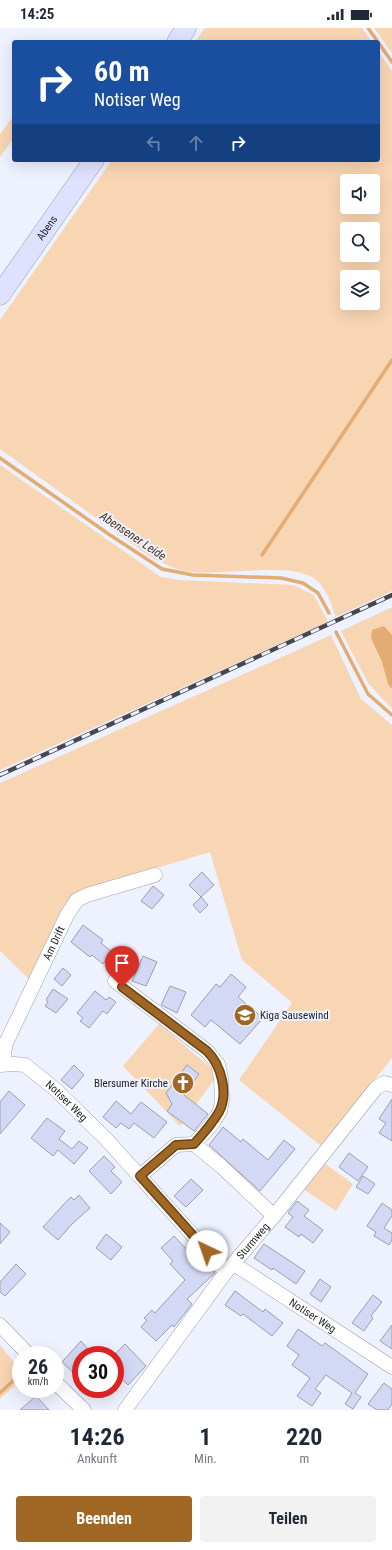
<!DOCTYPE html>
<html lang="de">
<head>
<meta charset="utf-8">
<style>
	body { margin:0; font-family:"Roboto Condensed",sans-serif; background:#f2f2f3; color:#1f2937; height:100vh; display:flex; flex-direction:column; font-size:15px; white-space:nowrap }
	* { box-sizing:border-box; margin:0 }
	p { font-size:13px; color:#747a83 }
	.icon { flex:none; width:22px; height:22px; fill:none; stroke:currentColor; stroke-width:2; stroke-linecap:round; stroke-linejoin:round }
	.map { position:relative; height:1382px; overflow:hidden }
	.details { display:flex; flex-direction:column; background:#fff; flex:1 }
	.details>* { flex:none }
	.banner { position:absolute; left:12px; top:12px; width:368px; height:122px; border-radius:4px; box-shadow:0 4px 16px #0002; background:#1a4fa0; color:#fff; overflow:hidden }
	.tools { position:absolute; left:340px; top:146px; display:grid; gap:8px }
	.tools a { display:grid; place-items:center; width:40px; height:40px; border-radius:4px; background:#fff; box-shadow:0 4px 16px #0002; font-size:20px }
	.speed { position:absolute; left:12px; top:1318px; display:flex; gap:8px; font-size:20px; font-weight:700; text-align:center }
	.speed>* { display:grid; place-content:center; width:52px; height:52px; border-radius:50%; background:#fff; box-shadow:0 4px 16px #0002; line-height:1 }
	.speed small { font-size:10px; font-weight:400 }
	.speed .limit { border:6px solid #d22; background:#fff; color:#111 }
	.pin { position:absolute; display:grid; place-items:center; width:34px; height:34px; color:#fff; margin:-41px -17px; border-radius:50% 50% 50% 0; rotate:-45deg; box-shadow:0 0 4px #0007 }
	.pin .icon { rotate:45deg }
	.me { position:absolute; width:44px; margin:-22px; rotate:318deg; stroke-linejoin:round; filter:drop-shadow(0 0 3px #0008) }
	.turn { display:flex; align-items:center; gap:14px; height:84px; padding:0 16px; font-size:18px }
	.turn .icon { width:52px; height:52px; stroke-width:2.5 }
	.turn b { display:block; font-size:28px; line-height:34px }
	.lanes { display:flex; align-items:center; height:38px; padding:0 16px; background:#0003; justify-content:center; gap:20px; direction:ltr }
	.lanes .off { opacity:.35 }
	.eta { display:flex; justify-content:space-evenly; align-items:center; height:68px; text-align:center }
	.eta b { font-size:24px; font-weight:700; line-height:28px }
	.cta { display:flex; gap:8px; margin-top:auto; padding:8px 16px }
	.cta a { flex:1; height:46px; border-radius:4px; background:#9f6723; color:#fff; font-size:16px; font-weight:700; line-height:46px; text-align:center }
	.cta a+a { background:#f2f2f3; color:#1f2937 }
	.status { display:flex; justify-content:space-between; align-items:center; height:28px; padding:0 20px; background:#fff; direction:ltr }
	.status svg { height:11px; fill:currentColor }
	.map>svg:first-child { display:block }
	.green { fill:#f8d6b4; fill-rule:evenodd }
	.water { fill:#e3ac73 }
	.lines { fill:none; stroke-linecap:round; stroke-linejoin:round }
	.stream { stroke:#e3ac73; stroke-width:3.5 }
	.building { fill:#d3d8f4; stroke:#9c9fad }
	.street-casing { stroke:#9ea1b0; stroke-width:15 }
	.secondary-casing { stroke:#9ea1b0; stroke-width:21 }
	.street { stroke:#fff; stroke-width:14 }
	.secondary { stroke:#dfe2fe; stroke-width:20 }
	.rail-casing { stroke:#47484f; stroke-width:4.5 }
	.rail { stroke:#eef1fe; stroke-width:3; stroke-dasharray:9; stroke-linecap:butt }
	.route-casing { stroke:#674317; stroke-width:10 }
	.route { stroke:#9f6723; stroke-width:7 }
	.labels { text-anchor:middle; stroke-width:4; stroke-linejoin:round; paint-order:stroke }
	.street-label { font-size:11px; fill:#1f2026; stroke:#eef1fe }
	.poi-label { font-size:11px; fill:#1f2026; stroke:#eef1fe; text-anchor:start }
	.water-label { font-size:12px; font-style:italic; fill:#483117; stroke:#eef1fe }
</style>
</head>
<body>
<div class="status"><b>14:25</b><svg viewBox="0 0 49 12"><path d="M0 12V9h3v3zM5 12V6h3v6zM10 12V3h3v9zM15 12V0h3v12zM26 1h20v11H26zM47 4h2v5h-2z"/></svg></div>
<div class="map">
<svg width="392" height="1382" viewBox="0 0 392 1382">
	<rect width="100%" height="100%" fill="#eef1fe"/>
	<!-- green -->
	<path class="green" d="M205,0H362L372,14H195Z
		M374,0H392V25Z
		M378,23L392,43V563L336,589C330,573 325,554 308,547C280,536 224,547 192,544C178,543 165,536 152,530L0,421V292L112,132H378ZM347,153H373V179H347ZM347,201H373V227H347ZM347,249H373V275H347Z
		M14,87V110L0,129V106Z
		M0,437L161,549L179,552L293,557L314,567L328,594L0,742Z
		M392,579V681L368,655L341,603Z
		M331,607L361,671L392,697V1030L321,1118L239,1052L292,975L242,932L210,824L89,860L60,888L29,951L0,923V755Z
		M159,996L216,1044L217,1048L180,1098L123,1038Z
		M324,1135L353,1156L336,1183L303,1161Z
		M0,1317L21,1343V1352L0,1371Z"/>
	<!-- water -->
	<path class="water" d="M384,598L392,607V661L388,656L382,634L371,610L372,602Z"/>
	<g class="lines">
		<!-- stream -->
		<path class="stream" d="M368,0L378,14
			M378,14L392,34
			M0,430L110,507L162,541L193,547L281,550L303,555L318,565L329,585
			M262,527L392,332
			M336,604L368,666L392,687
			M0,1365L17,1349"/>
	</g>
	<!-- building -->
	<path class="building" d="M202,844L214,857L201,869L189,857Z
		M153,858L164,867L152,881L141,873Z
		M201,869L208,877L200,885L193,877Z
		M83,897L103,912L101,915L112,924L103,936L92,927L90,929L71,914Z
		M143,928L157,934L146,958L132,953Z
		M63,940L71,947L62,958L54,951Z
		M231,946L246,959L238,969L263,990L240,1016L211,992L205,999L191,987L216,956L220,959Z
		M170,958L186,964L177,985L161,977Z
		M53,961L68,971L56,985L45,978L48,974L46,972Z
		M95,963L106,972L109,969L116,974L107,986L103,983L89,1000L80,993L83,990L77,985Z
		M74,1037L84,1047L72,1061L61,1052Z
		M187,1037L199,1046L184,1067L208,1086L194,1103L167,1083L172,1076L166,1065Z
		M9,1063L25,1077L0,1106V1074Z
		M392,1071V1113L379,1105L386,1095L379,1091Z
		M116,1073L131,1086L141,1074L167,1094L154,1110L134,1095L129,1101L121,1095L116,1100L103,1089Z
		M47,1090L65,1103L59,1111L72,1121L79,1113L88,1120L74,1136L58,1122L53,1128L31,1110Z
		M223,1099L241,1114L243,1111L268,1132L284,1112L295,1121L260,1163L209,1117Z
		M349,1125L368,1139L358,1153L339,1139Z
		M104,1128L115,1139L111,1143L122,1154L111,1166L89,1143Z
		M363,1148L375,1156L368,1166L356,1159Z
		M191,1151L203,1162L186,1179L174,1168Z
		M79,1167L90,1180L72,1196L58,1212L43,1199L63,1177L71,1169L74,1172Z
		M297,1173L309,1182L304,1188L323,1202L313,1215L301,1206L299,1209L285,1199L293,1189L288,1185Z
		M382,1175L392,1182V1188L384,1200L392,1205V1212L389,1217L374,1208L376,1204L367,1198Z
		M0,1195L10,1204L0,1216Z
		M106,1206L122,1219L111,1232L96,1220Z
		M174,1208L190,1225L194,1221L215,1245L187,1271L192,1276L174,1299L172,1297L156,1313L141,1299L147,1292L144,1290L152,1282L155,1285L185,1252L170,1236L173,1233L161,1220Z
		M264,1216L305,1243L296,1256L273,1240L272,1242L254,1230Z
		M16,1236L26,1246L5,1268L0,1264V1254Z
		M320,1251L331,1259L321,1274L310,1266Z
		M235,1263L263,1284L265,1281L283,1295L272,1308L243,1286L241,1288L225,1277Z
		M373,1267L382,1274L371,1288L373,1290L364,1303L352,1295Z
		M392,1297V1321L380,1313Z
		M298,1301L322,1318L325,1315L368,1346L355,1365L361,1369L353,1381L345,1376L352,1365L326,1347L315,1361L321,1365L312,1378L297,1368L310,1350L292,1337L299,1327L287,1318Z
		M81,1313L87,1320L81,1327V1352L62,1334Z
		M125,1316L146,1338L128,1357L115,1344V1326Z
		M384,1355L392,1361V1376L388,1382H377L368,1376Z
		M36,1368L49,1382H20Z"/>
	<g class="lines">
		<!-- street casing -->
		<g class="street-casing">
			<g id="street">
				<path d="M115,953L207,1023L218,1036L221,1050L222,1073L220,1083L212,1096L194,1116"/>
				<path id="s1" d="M4,1036V1024L6,1015L67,887L77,872L87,867L155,847"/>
				<path id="s2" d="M0,1037L14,1036L25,1037L55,1061L106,1111L226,1244"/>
				<path d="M140,1148L176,1117L194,1116L222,1139L274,1188"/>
				<path id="s3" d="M234,1236L392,1339"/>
				<path d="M0,1297L29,1327"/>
				<path d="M55,1354L84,1382"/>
				<path id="s4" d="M125,1382L226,1244L274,1188L376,1060L384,1055L392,1057"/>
			</g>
		</g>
		<!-- secondary casing -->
		<g class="secondary-casing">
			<g id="secondary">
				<path d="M177,14L186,0"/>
				<path id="s5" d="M0,267L94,132"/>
			</g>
		</g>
		<!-- street -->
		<use href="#street" class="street"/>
		<!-- secondary -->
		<use href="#secondary" class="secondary"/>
		<!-- rail casing -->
		<g class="rail-casing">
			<path id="rail" d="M0,747L392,567"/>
		</g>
		<!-- rail -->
		<use href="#rail" class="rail"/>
	</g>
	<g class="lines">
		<!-- route casing -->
		<g class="route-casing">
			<path id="route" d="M122,959L207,1023C221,1037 229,1065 219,1084C212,1096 203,1106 194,1116L176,1117L140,1148L207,1223"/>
		</g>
		<!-- route -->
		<use href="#route" class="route"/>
	</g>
	<!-- icons -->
	<defs>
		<g id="school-disc" transform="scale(1.15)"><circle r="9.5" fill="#9f6723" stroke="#eef1fe"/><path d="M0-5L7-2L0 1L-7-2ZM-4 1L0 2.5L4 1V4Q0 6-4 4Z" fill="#fff"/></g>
		<g id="church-disc" transform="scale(1.15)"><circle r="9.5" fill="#9f6723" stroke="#eef1fe"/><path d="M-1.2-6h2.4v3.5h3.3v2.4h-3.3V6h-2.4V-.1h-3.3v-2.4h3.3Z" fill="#fff"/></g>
	</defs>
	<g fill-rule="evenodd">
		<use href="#school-disc" x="245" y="987"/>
		<use href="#church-disc" x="183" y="1055"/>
	</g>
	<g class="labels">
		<!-- street labels -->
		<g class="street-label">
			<text dy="4" stroke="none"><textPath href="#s5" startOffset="82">Abens</textPath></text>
			<text dy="4" stroke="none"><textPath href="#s1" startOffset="132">Am Drift</textPath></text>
			<text dy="4" stroke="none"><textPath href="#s2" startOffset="80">Notiser Weg</textPath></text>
			<text dy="4" stroke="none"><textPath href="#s4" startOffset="212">Sturmweg</textPath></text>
			<text dy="4" stroke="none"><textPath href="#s3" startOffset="94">Notiser Weg</textPath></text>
		</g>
		<!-- poi labels -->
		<g class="poi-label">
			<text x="260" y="991">Kiga Sausewind</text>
			<text x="168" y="1059" text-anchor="end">Blersumer Kirche</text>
		</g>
		<!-- water labels -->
		<g class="water-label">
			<text transform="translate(133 508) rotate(34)" y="4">Abensener Leide</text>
		</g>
	</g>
</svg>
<div class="tools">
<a><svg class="icon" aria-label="sound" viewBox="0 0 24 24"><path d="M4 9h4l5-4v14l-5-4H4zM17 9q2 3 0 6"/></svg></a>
<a><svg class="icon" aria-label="search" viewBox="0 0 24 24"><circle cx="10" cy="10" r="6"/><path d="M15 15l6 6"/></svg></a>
<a><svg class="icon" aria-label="layers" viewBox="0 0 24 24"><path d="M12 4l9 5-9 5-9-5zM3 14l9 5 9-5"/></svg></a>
</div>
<div class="speed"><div>26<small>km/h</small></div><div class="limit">30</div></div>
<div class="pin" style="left:122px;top:959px;background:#d93025"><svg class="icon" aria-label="arrive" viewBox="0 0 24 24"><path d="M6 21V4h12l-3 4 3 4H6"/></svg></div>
<svg class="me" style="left:207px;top:1223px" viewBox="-20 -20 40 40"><circle r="19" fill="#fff"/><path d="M0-13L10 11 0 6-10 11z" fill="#9f6723"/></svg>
<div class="banner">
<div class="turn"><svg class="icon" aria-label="right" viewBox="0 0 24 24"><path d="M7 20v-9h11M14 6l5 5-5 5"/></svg><div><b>60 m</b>Notiser Weg</div></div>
<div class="lanes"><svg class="icon off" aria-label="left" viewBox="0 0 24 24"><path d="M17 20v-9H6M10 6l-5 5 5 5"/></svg><svg class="icon off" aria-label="ahead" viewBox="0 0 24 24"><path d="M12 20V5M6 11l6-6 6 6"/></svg><svg class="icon" aria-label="right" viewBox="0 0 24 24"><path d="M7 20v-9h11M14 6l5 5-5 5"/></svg></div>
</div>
</div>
<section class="details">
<div class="eta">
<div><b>14:26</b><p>Ankunft</p></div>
<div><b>1</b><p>Min.</p></div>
<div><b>220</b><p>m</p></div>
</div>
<div class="cta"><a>Beenden</a><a>Teilen</a></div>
</section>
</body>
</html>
